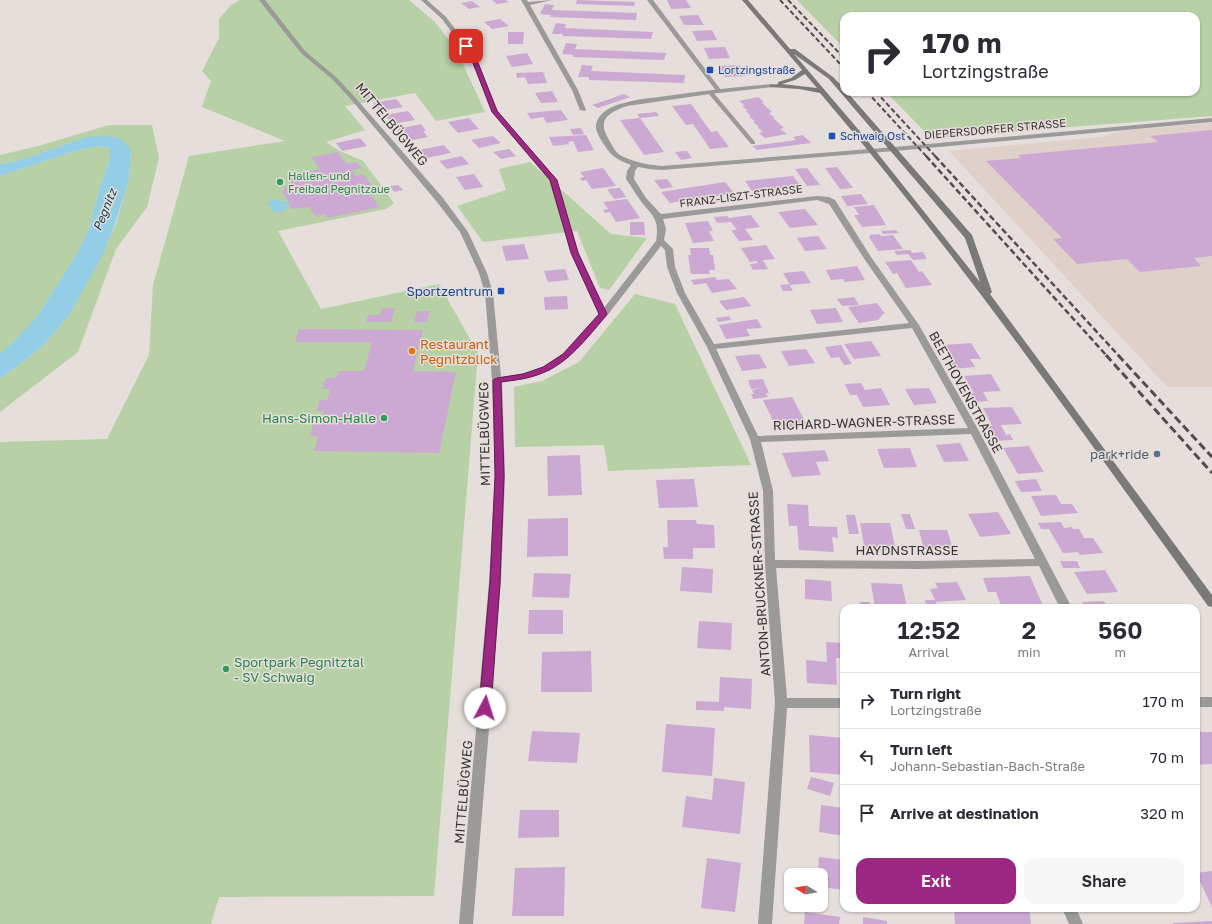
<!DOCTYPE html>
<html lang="en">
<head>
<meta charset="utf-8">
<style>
	body { margin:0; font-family:"Golos Text",sans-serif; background:#f7f7f7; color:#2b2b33; height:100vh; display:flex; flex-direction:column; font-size:15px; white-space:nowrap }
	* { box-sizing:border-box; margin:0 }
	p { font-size:13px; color:#7c7c81 }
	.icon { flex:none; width:22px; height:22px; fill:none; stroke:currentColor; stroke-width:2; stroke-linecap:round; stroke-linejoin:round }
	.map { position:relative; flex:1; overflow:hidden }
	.drawer { position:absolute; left:840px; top:604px; width:360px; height:308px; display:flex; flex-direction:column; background:#fff; border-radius:12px; box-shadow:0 1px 3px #0004 }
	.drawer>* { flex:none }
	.guide { position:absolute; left:840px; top:12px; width:360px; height:84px; border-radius:12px; box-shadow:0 1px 3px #0004; background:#fff; color:#2b2b33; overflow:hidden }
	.needle { width:26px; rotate:281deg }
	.controls { position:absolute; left:784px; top:868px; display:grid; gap:8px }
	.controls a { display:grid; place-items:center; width:44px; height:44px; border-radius:8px; background:#fff; box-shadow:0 1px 3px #0004; font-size:20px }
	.pin { position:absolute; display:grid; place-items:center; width:34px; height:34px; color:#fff; margin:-17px; border-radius:8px; box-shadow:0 2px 6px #0006 }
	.me { position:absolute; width:44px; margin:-22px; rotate:5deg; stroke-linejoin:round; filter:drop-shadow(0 0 3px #0008) }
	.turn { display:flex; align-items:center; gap:14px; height:84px; padding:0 16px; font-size:18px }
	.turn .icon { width:52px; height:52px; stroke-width:2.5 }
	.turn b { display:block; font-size:28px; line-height:34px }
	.eta { display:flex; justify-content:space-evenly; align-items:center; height:68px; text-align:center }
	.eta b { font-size:24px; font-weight:600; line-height:28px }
	.action { display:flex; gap:8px; margin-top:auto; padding:8px 16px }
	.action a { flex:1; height:46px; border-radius:12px; background:#9c2883; color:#fff; font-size:16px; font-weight:600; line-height:46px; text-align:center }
	.action a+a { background:#f7f7f7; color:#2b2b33 }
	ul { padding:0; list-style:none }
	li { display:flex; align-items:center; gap:12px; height:56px; padding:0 16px; border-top:1px solid #e1e1e2 }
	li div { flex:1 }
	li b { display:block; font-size:15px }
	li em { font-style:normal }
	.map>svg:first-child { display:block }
	.built { fill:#dfd0ca }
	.green { fill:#b7d0a5 }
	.water { fill:#93cee6 }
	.building { fill:#cca9d2 }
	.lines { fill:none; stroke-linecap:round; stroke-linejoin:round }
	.minor { fill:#9b9a98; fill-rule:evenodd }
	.tertiary { fill:#9b9a98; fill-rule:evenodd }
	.secondary { fill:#7b7976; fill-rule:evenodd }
	.rail-far2 { stroke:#524e4d; stroke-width:2; stroke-dasharray:5 2.5; stroke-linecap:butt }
	.rail-far1 { stroke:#524e4d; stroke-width:2.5; stroke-dasharray:6 3; stroke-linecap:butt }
	.rail { stroke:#524e4d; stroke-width:3; stroke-dasharray:8 4; stroke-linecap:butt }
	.route { fill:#9c2883; stroke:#651a55 }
	.transit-dot { fill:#1a4fb4; stroke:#e5dedb; stroke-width:1.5 }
	.leisure-dot { fill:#2e9e5b; stroke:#e5dedb; stroke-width:1.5 }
	.food-dot { fill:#e8710a; stroke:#e5dedb; stroke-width:1.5 }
	.service-dot { fill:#5c6f8a; stroke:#e5dedb; stroke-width:1.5 }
	.labels { text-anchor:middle; stroke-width:3; stroke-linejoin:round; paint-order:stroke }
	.far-transit-label { font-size:11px; fill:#164399; stroke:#e5dedb; text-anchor:start }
	.far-street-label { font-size:11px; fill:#373433; stroke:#e5dedb }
	.far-leisure-label { font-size:11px; fill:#27864d; stroke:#e5dedb; text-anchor:start }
	.far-water-label { font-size:12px; font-style:italic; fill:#083d4e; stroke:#e5dedb }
	.street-label { font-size:13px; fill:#373433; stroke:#e5dedb }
	.transit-label { font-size:13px; fill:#164399; stroke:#e5dedb; text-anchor:end }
	.food-label { font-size:13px; fill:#c56008; stroke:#e5dedb; text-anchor:start }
	.leisure-label { font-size:13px; fill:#27864d; stroke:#e5dedb; text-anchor:end }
	.service-label { font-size:13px; fill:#4e5e75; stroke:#e5dedb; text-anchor:end }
</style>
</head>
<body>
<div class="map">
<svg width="1212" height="924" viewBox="0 0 1212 924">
	<rect width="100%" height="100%" fill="#e5dedb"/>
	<!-- built -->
	<path class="built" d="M1212,123V387H1167L949,151L1102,137L1120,131Z"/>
	<!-- green -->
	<path class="green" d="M240,0H409L435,22L457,51L485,112L436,121L415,93L345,106L365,130L326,142L340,151L363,161L394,203L386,209L278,231L321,309L439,284L478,353L434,896L219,897L211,924H0V442L107,439L149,355L153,285L189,156L285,141L202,107L211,81L202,71L219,38V19L231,5Z
		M797,0H1212V116L931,138L886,92H1196V16H844V48Z
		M109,125H152L159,158L147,207L116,249L78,352L0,412V379L42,347L69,315L115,227L129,180L131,150L86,137L21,160L0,164V155L38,146Z
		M98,146L110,148V158L99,190L89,229L75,257L36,318L11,344L0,354V176L75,151Z
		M530,162L611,234L647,238L609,290L600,288L577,231L483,242L457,206L506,190L499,169Z
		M635,294L675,304L751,465L608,471L604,445L515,447L514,387L542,381L579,362Z"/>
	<!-- water -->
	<path class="water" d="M108,136L122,139L131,150L129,180L114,227L102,256L69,315L42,347L0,379V354L11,344L36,318L75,257L89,229L99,190L110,158V148L98,146L75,151L0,176V164L21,160L86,137Z
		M276,199L283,202L289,201L290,204L284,205L287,206V209L284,211L272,212V206L267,204L269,201Z"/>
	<!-- building -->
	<path class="building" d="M492,0H505L509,2L497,4Z
		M577,0L635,2L634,6L576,4Z
		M667,0H686L691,8L671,9Z
		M472,1L480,7L469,9L461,3Z
		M545,4L554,5L552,10L637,13L636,20L550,17L551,15L540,14Z
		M698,15L704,25H684L679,16Z
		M500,19L509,26L492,29L484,22Z
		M556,23L566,24L565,28L653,32L651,39L562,36L563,34H552Z
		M712,30L717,40L697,41L692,31Z
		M508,32H524L523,44H508Z
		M566,43L577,44L575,49L666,53L664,60L573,57V55L562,54Z
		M725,47L730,58L709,59L704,48Z
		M527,53L533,64L512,67L506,56Z
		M582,65L593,66L591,71L685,75L684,83L589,80V77H578Z
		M740,65L746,76L725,77L719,66Z
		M543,72L547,83L528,84L525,77L517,78L516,73Z
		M552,91L558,102L541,103L535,93Z
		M624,94L630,97L598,108L592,105Z
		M758,97L764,102L762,103L772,112L769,113L775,118H773L784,128L780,129L787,134L765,138L759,133L763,132L757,127H759L753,122L755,121L749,117L751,116L746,111H748L742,106H745L739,101Z
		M396,99L403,107L380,111L373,103Z
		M691,104L711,132L717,131L729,147L710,149L693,124L686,125L672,106Z
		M561,110L568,120L547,123L543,117L531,119L527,113Z
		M408,111L415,120L392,124L385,115Z
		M656,112L659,116L640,118L637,114Z
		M469,118L479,129L458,133L448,122Z
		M640,118L657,142L664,152L644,155L620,120Z
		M421,124L426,131H423L428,137L408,141L397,129Z
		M581,128L584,134L573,135L570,129Z
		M1212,130V256L1194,258L1201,266L1140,272L1127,259L1077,264L1053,239L1062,238L986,161L1021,158L1018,155L1158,142L1150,136Z
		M586,135L594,150L578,152L573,141L568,142L569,144L553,146L549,137Z
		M803,135L811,143L757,150L752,146L796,140L793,137Z
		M493,136L501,143L479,148L471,140Z
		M360,138L367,146L342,151L336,143Z
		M444,145L451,153L426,158L419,150Z
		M509,149L516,156L501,159L493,152Z
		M687,151L692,158L681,160L675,152Z
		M338,152L347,164L357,162L361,168L352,170L356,176L363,174L378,193L370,194L380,207L328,218L325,214L315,216L309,207L292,209L289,205L290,204L282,192L288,184L292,183L289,178H292L291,175L320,169L311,157Z
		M462,156L469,164L447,169L439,161Z
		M837,167L853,188L840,189L825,168Z
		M603,168L616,186L592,189L586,180L582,181L580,178L584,177L580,172Z
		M807,168L820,185L807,186L795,169Z
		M474,174L483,187L465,190L456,177Z
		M793,176L801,186L752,191L745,181Z
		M667,179L673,187L661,189L654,180Z
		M725,182L734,193L670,203L661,192Z
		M398,185L403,190L394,192L390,186Z
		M620,188L626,197L614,199L607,189Z
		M861,194L868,204L847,206L841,196Z
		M627,199L640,218L616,222L610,212L605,213L603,210L608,209L603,202Z
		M874,205L886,225L862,227L854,215H859L854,207Z
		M805,209L818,225L790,228L778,212Z
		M751,215L760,227L745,229L753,240L739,241L731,230H737L731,222L717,223L714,217L727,216L729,218Z
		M708,221L713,231H709L714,241L693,243L685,223Z
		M630,222H644L645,235H630Z
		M896,230L899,233L883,234L881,231Z
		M879,234L881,236L893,235L903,249L878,251L869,237H870L869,235Z
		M818,236L827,249L805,251L797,238Z
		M524,244L529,259L506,261L502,246Z
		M766,245L775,259L763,260L768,269L753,270L750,264L758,263L756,261L750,262L741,248Z
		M690,248H709L710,255H713L715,270H709L710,274H691L688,255H691Z
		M910,250L913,253L923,252L927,259L913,260L908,254L897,255L894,251Z
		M911,260L919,272L922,271L932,285L906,288L897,273L893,274L885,262Z
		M857,266L865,280L845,282L843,279L831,280L826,270Z
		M565,269L569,280L548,282L544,271Z
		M804,271L811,283L790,285L783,273Z
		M715,277L717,280L729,279L737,289L712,293L706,283L694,285L691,280Z
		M789,284L793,291H783L780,285Z
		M567,296L568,309L545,310L544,297Z
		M744,297L751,306L726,310L719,301Z
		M854,297L859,305L842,306L837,299Z
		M877,303L885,314H883L878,320L859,323L848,307Z
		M382,308H395L391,322H366L368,315H380Z
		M836,308L843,322L817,324L810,310Z
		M417,311H430L427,322H414Z
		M729,316L731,320L718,322L716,318Z
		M757,319L762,328L746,329L750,336L726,339L719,325Z
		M299,329L423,330L413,371L456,372L439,453L314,451L318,436H310L313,424H320L324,411H316L320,400H327L331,389H322L326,378H336L339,371H364L372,342H295Z
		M871,341L881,356L854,359L844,344Z
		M971,343L981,359H970L975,367L952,369L948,361H953L944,345Z
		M841,345L847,356L852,364L844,365L839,357L831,358L825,347Z
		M806,349L815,363L789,366L781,351Z
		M759,354L767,368L742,371L735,356Z
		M991,374L1001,391L983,392L988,401L972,402L967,393H974L964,376Z
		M763,379L769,393H766L768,397L753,399L751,394H754L752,390L763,388L751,389L748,380Z
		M861,383L865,390L881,388L890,405L863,407L857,395H850L845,384Z
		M929,388L937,403L914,405L905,389Z
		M792,397L807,425L777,429L763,400Z
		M1012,407L1022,424L1001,425L1006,435L1010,434L1013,440L992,441L986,426H992L983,408Z
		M960,443L969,461L944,462L936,445Z
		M1029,446L1036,459L1044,472L1018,474L1003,448Z
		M910,448L917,467L884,468L877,449Z
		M825,450L829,461L816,462L821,475L792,477L782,453Z
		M580,455L582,495L548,496L547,456Z
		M694,479L698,507L659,508L656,480Z
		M1036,479L1042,491L1021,492L1015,481Z
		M1056,495L1061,504H1072L1078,513L1041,516L1031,496Z
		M787,504L808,505L809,526L837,527L838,538L832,537L834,552L799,550L797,526H789Z
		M998,512L1011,534L980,537L968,514Z
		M901,514H910L915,529H906Z
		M846,515H855L859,534H849Z
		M568,518V556L527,557L528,519Z
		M667,520H696L697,524L714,525L715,548H693V559H664L663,547H668Z
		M1061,522L1064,528L1072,527L1073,529H1079L1084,538H1093L1103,553L1080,555L1078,552L1063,553L1049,529H1041L1038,523Z
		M860,523H890L896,551L865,550Z
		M919,530H947L953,549H924Z
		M1060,561H1077L1080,568H1063Z
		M682,567L713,569L712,593L680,591Z
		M1105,570L1118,592L1087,594L1074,572Z
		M534,573L571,574L569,598L532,597Z
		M1030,576L1044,608H1002L996,592H988L983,578Z
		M805,579L831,581L832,601L805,599Z
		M957,582L966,600L936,602L937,608H927L925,600H935L930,589L938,588L935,583Z
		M871,583L902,584L907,608H875Z
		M1104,601L1107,608H1084L1082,602Z
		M860,602H870L871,608H861Z
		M529,610H563V634H528Z
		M699,621L732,623L731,650L697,648Z
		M826,642L844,643V658H836L837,685L807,683L806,660L827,662Z
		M591,651L592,692H541L542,652Z
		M720,677L752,679L751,709L724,707V711L696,710V701L719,702Z
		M666,724L715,728L712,776L662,772Z
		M1196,730H1200L1201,732H1212V764L1196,765Z
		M532,731L580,733L577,763L528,761Z
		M809,735L844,738V775L810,772Z
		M811,777L834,783L830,796L807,789Z
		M714,778L745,782L740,834L682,827L686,796L712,800Z
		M821,805L844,808V836L819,832Z
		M520,810H559V837L518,838Z
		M819,857L844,860V890L821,887V875H818Z
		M707,858L741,863L735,912L701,908Z
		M565,867L564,916H512L515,868Z
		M1212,871V907L1196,873Z
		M954,908H1029L1031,924H955Z
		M805,912L840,917L839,924H804Z
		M863,917L887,921V924H863Z
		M1212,921V924H1173V923Z"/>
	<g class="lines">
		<!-- minor -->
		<path class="minor" d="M259,0H265L305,51L336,77L353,95L443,198L468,232L487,273L493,293L501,377C515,375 528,373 541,368C564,358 582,333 599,315L571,253L549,180L493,113L469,55L442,19L421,0H427L446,17L475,55L498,111L557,180L579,253L604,308L656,241C660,218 652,216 640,200C635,193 631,186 626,179L627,171L633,162H636L640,164L635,171L634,179L646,198L661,214L817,196L829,197L835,200L871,257L919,325L979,431L1072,608H1060L1039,566L920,569L776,568L787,698H844V708H787L772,924H758L775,703L765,564L763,491L750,439L707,347L677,293L667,267L665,250L661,246L606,317L568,358L549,371L525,379L502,382L505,476L501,582L473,924H459L489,582L495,476L492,380L485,293L479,273L460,232L437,202L349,97L332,79L301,53ZM817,200L829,204L863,257L909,323L714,344L685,293L675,267L673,249L664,240L666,229L663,219ZM912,328L968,428L758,436L716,349ZM971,434L1035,559L920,561L775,560L773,491L761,442Z
			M521,0H527L528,2L552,0L530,5L578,90L586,110L585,111L580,110L572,90Z
			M647,0H653L721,90V92H717Z
			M708,91H712L755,142V144H751L708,93Z
			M1196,697H1212V707H1196Z
			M1062,908H1076L1083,924H1069Z"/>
		<!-- tertiary -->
		<path class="tertiary" d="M772,84L775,86L774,87L710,94L627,106C607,113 597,120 609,140C613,146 614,151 620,155C633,162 648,165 662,166L895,147L1212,118V122L895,151L662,170C643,169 616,165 605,146C601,139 593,130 597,121C601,111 614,105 624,103C637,99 652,98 666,96C701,91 736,87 772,84Z"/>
		<!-- secondary -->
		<path class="secondary" d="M742,0H748L790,49H795L833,77L844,88V92H847L972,235L992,292L990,294L1212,595V607L1208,606C1082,432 959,256 820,93L799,89L770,87V85L778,84V82L791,78L802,70ZM794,54L829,79L965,238L980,282L863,135ZM805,74L817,88L782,84L795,80Z"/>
		<!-- rail-far2 -->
		<path class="rail-far2" d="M780,0L844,68
			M788,0L844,58
			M867,92L927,157
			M876,92L936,157"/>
		<!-- rail-far1 -->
		<path class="rail-far1" d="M926,156L1107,356
			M935,156L1119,356"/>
		<!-- rail -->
		<path class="rail" d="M1106,355L1212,473
			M1118,355L1212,457"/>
	</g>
	<!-- route -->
	<path class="route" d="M464,45H468L475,55L497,111L557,180L578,253L607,314C592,333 570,360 549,370C534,378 517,380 501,382L504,476L500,582L491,708L489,711L485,712L481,711L479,708L490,582L495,476L493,380L497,378L523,374L543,367L563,354L599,314L571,253L550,180L492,112L470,55L463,46Z"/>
	<!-- markers -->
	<g class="transit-dot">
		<rect x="706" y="66" width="8" height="8" rx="2"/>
		<rect x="828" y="132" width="8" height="8" rx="2"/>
		<rect x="497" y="287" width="8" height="8" rx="2"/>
	</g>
	<g class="leisure-dot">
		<circle cx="280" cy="182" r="4"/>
		<circle cx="384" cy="418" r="4"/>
		<circle cx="226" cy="669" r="4"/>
	</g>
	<circle class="food-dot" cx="412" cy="351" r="4"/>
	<circle class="service-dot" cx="1157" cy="454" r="4"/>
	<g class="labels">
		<!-- far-transit labels -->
		<g class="far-transit-label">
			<text x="718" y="74">Lortzingstraße</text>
			<text x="840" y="140">Schwaig Ost</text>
		</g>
		<!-- far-street labels -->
		<g class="far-street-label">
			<text transform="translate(995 129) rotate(-5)" y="4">DIEPERSDORFER STRASSE</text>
			<text transform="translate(741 196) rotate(-7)" y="4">FRANZ-LISZT-STRASSE</text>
		</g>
		<!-- far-leisure labels -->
		<g class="far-leisure-label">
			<text x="288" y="180">Hallen- und<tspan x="288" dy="13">Freibad Pegnitzaue</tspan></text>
		</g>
		<!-- far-water labels -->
		<g class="far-water-label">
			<text transform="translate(105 210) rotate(-68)" y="4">Pegnitz</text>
		</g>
		<!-- street labels -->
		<g class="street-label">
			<text transform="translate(392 124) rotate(50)" y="5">MITTELBÜGWEG</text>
			<text transform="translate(966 392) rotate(61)" y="5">BEETHOVENSTRASSE</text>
			<text transform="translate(864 422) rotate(-2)" y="5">RICHARD-WAGNER-STRASSE</text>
			<text transform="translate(484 434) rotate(-91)" y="5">MITTELBÜGWEG</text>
			<text x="907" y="555">HAYDNSTRASSE</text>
			<text transform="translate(759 584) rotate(-94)" y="5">ANTON-BRUCKNER-STRASSE</text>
			<text transform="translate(463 792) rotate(-85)" y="5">MITTELBÜGWEG</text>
		</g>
		<!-- transit labels -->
		<g class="transit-label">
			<text x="493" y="296">Sportzentrum</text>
		</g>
		<!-- food labels -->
		<g class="food-label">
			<text x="420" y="349">Restaurant<tspan x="420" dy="15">Pegnitzblick</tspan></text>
		</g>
		<!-- leisure labels -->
		<g class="leisure-label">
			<text x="376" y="423">Hans-Simon-Halle</text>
			<text x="234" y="667" text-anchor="start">Sportpark Pegnitztal<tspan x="234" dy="15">- SV Schwaig</tspan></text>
		</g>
		<!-- service labels -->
		<g class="service-label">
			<text x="1149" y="459">park+ride</text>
		</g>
	</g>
</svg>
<div class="controls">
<a><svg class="needle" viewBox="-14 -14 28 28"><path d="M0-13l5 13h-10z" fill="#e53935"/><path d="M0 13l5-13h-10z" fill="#7c7c81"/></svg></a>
</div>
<div class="pin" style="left:466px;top:46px;background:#d93025"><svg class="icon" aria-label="arrive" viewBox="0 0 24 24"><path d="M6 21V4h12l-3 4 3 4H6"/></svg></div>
<svg class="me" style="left:485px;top:708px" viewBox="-20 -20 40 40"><circle r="19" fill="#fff"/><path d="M0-13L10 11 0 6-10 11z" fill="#9c2883"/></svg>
<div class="guide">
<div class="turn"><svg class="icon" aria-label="right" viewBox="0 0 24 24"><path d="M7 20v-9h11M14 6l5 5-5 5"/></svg><div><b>170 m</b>Lortzingstraße</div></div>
</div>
<section class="drawer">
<div class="eta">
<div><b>12:52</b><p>Arrival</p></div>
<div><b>2</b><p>min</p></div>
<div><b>560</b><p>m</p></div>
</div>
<ul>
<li><svg class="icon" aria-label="right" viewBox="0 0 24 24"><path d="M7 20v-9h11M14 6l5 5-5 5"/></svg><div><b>Turn right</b><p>Lortzingstraße</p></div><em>170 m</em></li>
<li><svg class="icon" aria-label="left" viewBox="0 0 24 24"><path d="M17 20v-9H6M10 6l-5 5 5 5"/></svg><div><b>Turn left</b><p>Johann-Sebastian-Bach-Straße</p></div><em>70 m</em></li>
<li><svg class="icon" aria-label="arrive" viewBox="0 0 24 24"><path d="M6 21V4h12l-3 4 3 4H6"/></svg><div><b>Arrive at destination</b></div><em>320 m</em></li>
</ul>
<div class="action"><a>Exit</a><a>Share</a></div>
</section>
</div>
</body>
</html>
